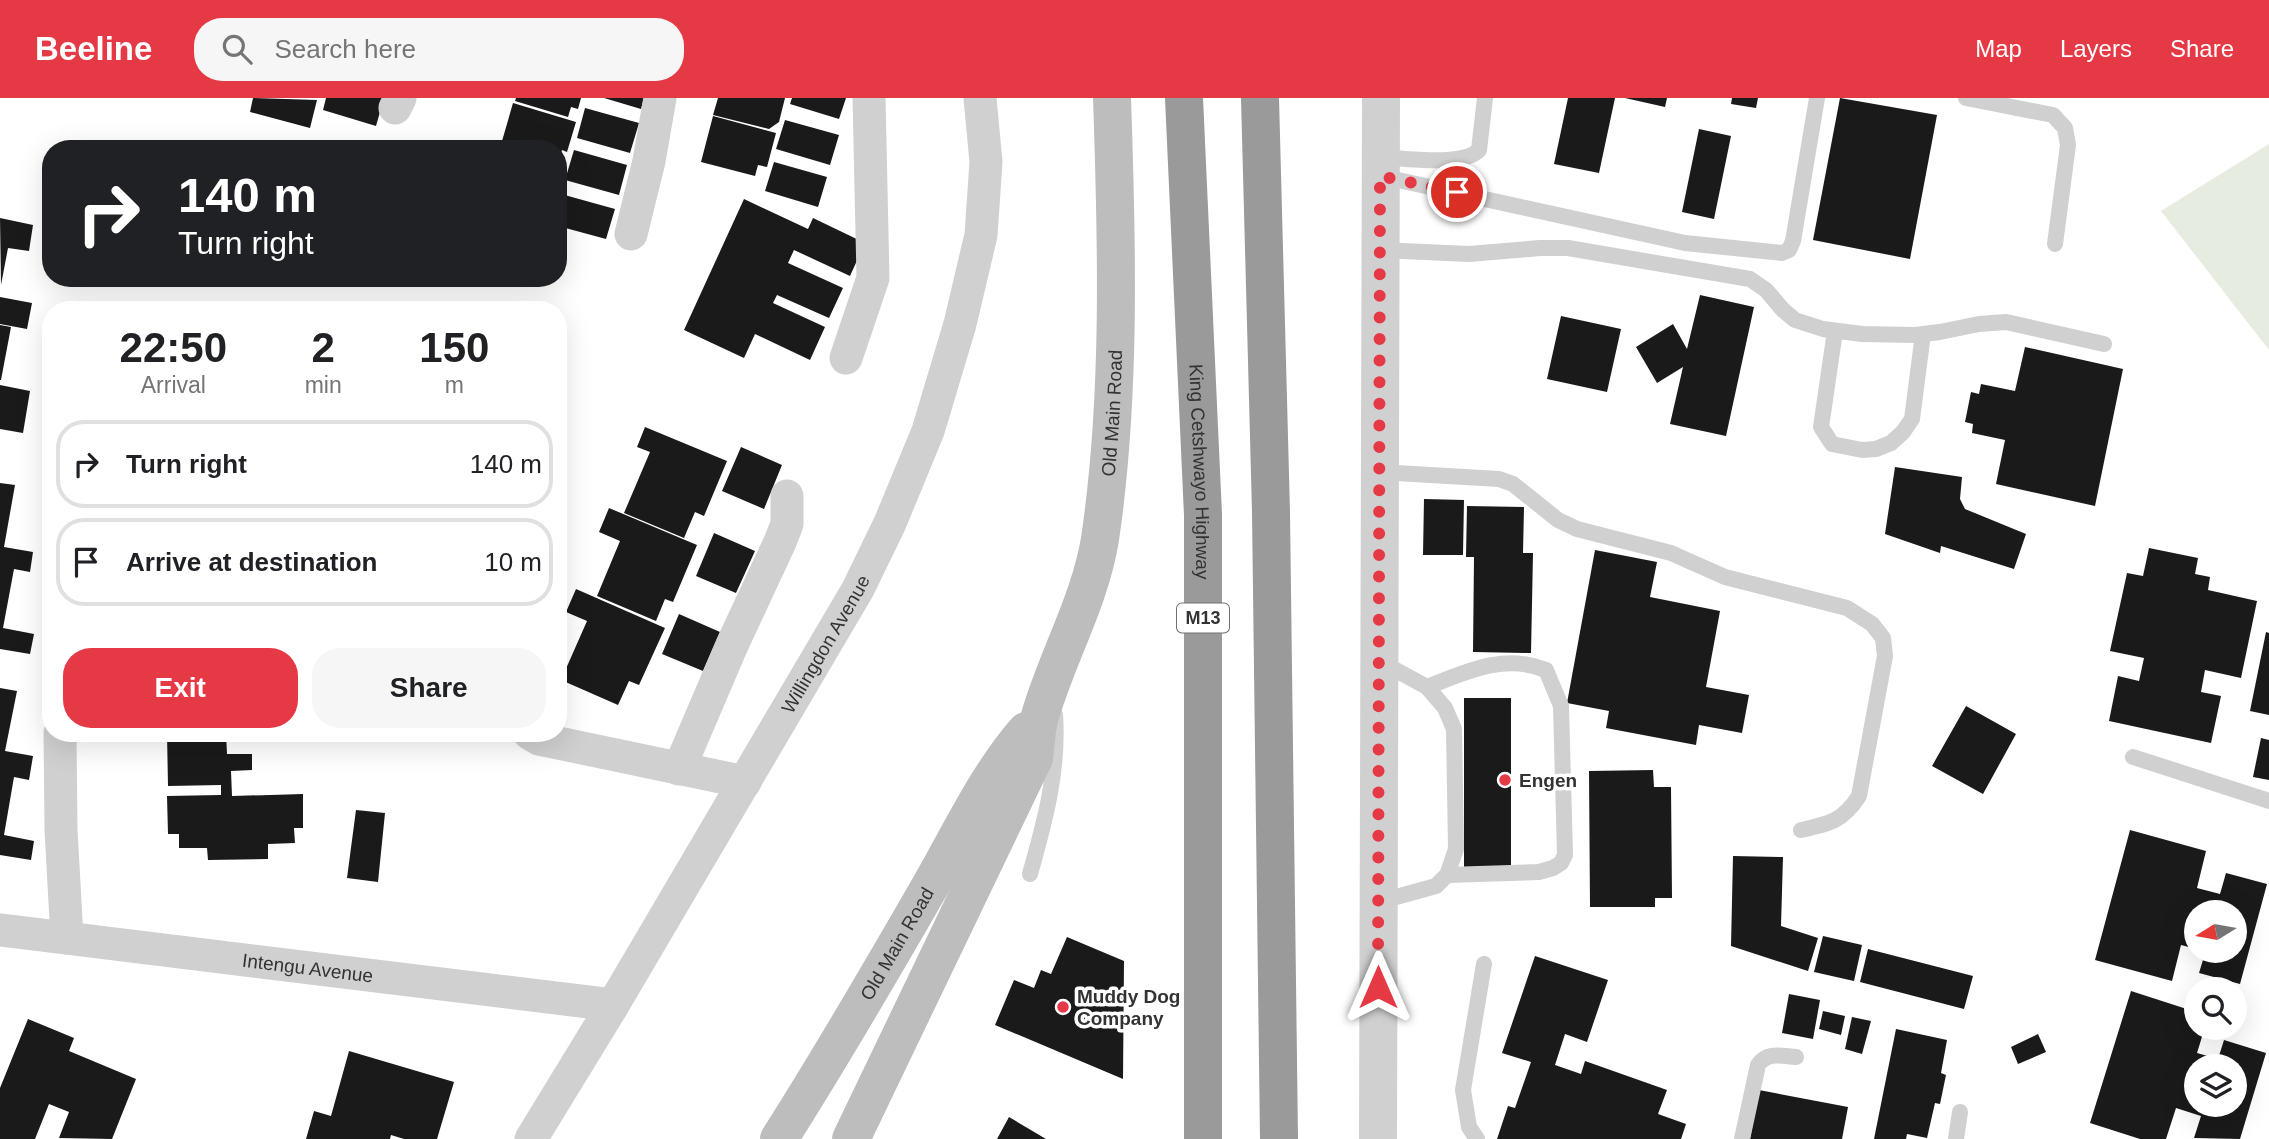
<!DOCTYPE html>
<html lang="en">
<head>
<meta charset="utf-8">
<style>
	body { margin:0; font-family:Helvetica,sans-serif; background:#f6f6f6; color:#202124; height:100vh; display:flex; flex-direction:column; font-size:26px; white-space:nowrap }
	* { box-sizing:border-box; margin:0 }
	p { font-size:23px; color:#757577 }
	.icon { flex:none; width:38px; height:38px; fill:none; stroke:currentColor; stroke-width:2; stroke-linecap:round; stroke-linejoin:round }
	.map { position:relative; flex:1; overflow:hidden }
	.side { position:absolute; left:42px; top:203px; width:525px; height:441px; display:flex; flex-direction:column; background:#fff; border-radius:28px; box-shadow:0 7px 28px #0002 }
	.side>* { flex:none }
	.top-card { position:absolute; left:42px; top:42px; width:525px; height:147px; border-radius:28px; box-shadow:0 7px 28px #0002; background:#202124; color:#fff; overflow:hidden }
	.needle { width:46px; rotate:259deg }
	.tools { position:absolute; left:2184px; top:802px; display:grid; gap:14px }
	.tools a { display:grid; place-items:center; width:63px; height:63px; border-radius:50%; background:#fff; box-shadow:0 7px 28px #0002; font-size:35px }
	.pin { position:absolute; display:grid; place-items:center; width:60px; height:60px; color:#fff; margin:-30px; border:4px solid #fff; border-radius:50%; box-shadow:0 2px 7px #0007 }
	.me { position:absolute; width:77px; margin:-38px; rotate:0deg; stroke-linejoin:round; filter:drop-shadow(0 0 5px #0008) }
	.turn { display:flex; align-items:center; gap:24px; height:147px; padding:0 21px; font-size:32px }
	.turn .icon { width:91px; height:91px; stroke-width:2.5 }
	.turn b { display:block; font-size:49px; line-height:60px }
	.eta { display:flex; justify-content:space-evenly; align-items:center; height:119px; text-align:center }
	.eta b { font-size:42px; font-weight:700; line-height:49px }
	.action { display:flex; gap:14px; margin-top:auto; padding:14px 21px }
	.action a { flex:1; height:80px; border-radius:28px; background:#e63946; color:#fff; font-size:28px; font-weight:700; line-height:80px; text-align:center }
	.action a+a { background:#f6f6f6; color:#202124 }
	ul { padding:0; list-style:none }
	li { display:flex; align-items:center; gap:21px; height:88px; margin:0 14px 10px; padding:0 7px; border:4px solid #e0e0e0; border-radius:28px }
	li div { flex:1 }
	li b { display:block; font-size:26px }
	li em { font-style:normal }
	header { display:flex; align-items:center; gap:42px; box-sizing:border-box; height:98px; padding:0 35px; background:#e63946; color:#fff }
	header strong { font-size:33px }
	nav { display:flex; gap:38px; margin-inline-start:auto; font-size:24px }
	.search { width:490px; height:63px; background:#f6f6f6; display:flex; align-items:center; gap:18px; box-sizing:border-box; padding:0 24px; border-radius:28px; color:#757577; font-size:26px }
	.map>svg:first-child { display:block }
	.green { fill:#e6ecdf }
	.building { fill:#1a1a1a; fill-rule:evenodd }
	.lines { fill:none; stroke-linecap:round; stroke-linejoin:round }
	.service { stroke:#d0d0d0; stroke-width:16 }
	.minor { stroke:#d0d0d0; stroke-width:33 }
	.tertiary { stroke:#d0d0d0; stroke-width:38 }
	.secondary { stroke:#bdbdbd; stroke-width:38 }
	.motorway { stroke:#9a9a9a; stroke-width:38 }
	.route { stroke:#e63946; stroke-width:12; stroke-dasharray:0 21.6 }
	.poi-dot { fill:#e63946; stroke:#fff; stroke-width:2.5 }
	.labels { text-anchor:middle; stroke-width:7; stroke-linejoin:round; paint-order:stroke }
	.shield { fill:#fff; stroke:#707070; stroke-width:2 }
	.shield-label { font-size:18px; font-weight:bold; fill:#333 }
	.street-label { font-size:19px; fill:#333; stroke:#fff }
	.poi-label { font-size:19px; font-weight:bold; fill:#333; stroke:#fff; text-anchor:start }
</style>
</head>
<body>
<header>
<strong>Beeline</strong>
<div class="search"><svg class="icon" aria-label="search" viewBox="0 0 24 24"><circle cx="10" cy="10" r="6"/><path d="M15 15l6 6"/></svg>Search here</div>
<nav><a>Map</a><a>Layers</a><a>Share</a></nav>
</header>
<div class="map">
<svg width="2269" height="1041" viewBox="0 0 2269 1041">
	<rect width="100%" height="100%" fill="#fff"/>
	<!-- green -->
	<path class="green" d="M2269,46V252L2161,113Z"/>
	<!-- building -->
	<path class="building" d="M253,0L317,2L310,30L250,14Z
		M326,0H384L376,28L323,12Z
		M516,0H581L578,11L571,9L568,19L515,3Z
		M604,0H644L641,11Z
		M718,0H785L779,24L769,31L713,17Z
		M792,0H846L839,21L790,6Z
		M1568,0H1615L1599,75L1554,66Z
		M1625,0H1667L1665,9Z
		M1732,0H1758L1756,10L1731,6Z
		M1840,0L1937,17L1910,161L1813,142Z
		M513,5L576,24L567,54L562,52L559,61L558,51L500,50Z
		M585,10L639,25L630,55L577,40Z
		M713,18L776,35L767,69L758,67L755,78L701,64Z
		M785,22L839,37L830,67L776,51Z
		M1699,31L1731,38L1714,121L1682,114Z
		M574,52L627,67L619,97L565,82Z
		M774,64L827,79L818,109L765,93Z
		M561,96L615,111L606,141L558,128V106Z
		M744,101L808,131L813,120L865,145L850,178L794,152L788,165L843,190L829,220L777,197L773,205L825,229L810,262L755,236L744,260L684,232Z
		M0,120L33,127L29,153L8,150L1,187Z
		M1700,197L1754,209L1726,338L1670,326L1683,269L1657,285L1636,249L1673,226L1687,251Z
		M0,199L32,205L27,231L0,226Z
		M1561,218L1621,231L1607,294L1547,281Z
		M0,227L11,229L1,282H0Z
		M2025,249L2123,271L2095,408L1996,386L2005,342L1972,335L1973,326L1965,324L1971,294L1979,296L1981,286L2015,293Z
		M0,287L30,293L23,335L0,331Z
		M645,329L727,363L704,418L695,414L684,440L624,415L650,354L637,349Z
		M741,349L782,367L764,411L722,393Z
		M1895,369L1962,379L1960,401L1965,411L2026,436L2014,471L1941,448L1940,455L1885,436Z
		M0,385L15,387L4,449L33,454L30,474L14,471L3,530L34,536L30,556L0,551Z
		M1424,401L1464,402L1463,457H1423Z
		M1467,408L1524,409L1523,455H1533L1531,555L1473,554L1474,459H1466Z
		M609,410L697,447L673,504L665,501L656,523L597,498L620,443L599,434Z
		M714,435L755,453L736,495L696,478Z
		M2149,450L2198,460L2195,476L2210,479L2208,492L2257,503L2241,580L2205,572L2201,594L2221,598L2211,645L2109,623L2118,578L2139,583L2144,560L2110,553L2127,475L2143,478Z
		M1595,452L1657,464L1650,499L1720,513L1706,589L1749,597L1742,635L1699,627L1696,647L1606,630L1609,613L1567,605Z
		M576,491L665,530L639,587L629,583L618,607L561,582L587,523L566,514Z
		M679,516L720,534L703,573L662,556Z
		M2266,534L2269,535V617L2250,613Z
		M0,590L17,593L5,653L33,658L29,682L14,679L4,737L34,743L31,762L0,757Z
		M1464,600H1511V769H1464Z
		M1966,608L2016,636L1983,696L1932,668Z
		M167,635H226L227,656H252V672L231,673L232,698L303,696V730H294L295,745L268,746V761L208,762L207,750H179V736H168L167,698L221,697V687L168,688Z
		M2261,640L2269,642V682L2253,679Z
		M1653,672L1654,689H1671L1672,800H1655V809H1590L1589,673Z
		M356,712L385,715L378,784L347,780Z
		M2130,732L2206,753L2197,790L2220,796L2226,775L2267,786L2240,886L2199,875L2206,852H2235V814H2196V851L2181,847L2172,883L2095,862Z
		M1733,758L1783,759L1781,828L1818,840L1808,873L1731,848Z
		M1823,838L1862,847L1854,883L1814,874Z
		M1067,839L1124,863L1123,981L995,927L1014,882L1034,890L1041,872L1051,876Z
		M1868,851L1973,878L1964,911L1860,884Z
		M1535,858L1608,882L1587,944L1565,936L1555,967L1581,976L1585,963L1667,992L1658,1016L1686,1026L1681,1041H1497L1508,1008L1515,1010L1531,964L1502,955Z
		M2131,893L2196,914V929H2205L2197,955L2218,961L2224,942L2266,955L2240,1041L2194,1040L2201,1018L2176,1010L2166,1041H2140L2090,1025ZM2196,968H2235V1006H2196Z
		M1789,896L1820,902L1813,941L1782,935Z
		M1823,913L1845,918L1841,937L1819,931Z
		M1852,919L1871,923L1862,956L1845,951Z
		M28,921L74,940L69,953L136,981L112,1041L59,1040L69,1014L49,1006L35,1041H0V990Z
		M1896,931L1947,942L1941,975L1946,977L1940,1006L1935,1005L1927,1040L1907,1036L1906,1041H1874Z
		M2038,936L2046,954L2018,966L2011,949Z
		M349,953L454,984L437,1041H404L391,1037L390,1041H306L314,1013L331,1018Z
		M1759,992L1848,1009L1842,1041H1750Z
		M1009,1019L1046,1041H997Z"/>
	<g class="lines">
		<!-- service -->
		<path class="service" d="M1966,0L2053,17L2065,30L2068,47L2055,146
			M1380,59C1404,60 1463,69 1479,52L1485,0
			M1380,78L1685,145L1782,155L1789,152L1793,143L1817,0
			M1380,152L1469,156L1540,150H1568L1750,181L1766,192L1783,212L1795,222L1823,231L1862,236L1915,237L1940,234L1979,226L2006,224L2104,246
			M1835,233L1821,329L1832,346L1862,352L1876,351L1891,345L1903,334L1912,321L1923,236
			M1379,374L1499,381L1513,386L1558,422L1577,431L1671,455L1725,479L1847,510L1872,526L1883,540L1885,558L1859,698C1843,723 1829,726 1801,732
			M1427,589C1466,574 1504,555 1546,572L1561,608L1565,757L1561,765L1553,770L1539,774L1447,777
			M2133,659L2269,703
			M1030,776C1045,723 1059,672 1055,616
			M1378,804L1436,788L1447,777L1456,751L1454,631L1445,610L1427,589L1381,564
			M1477,1041L1469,1029L1463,992L1484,866
			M1742,1041L1758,967C1767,953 1782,958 1796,959
			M1956,1041L1960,1014"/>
		<!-- minor -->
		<g class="minor">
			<path d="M395,10L400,0"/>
			<path d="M631,136L649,63L660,0"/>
			<path d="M846,260L873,180L869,0"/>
			<path d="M60,635L61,732L67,840"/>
			<path d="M529,635L539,641L745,684"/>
			<path d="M679,671L732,547L780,444L787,426V398"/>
			<path id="s1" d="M0,832L613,907"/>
			<path id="s2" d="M531,1041L613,907L858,491L890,425L928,333L960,226L981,137L986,64L980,0"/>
		</g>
		<!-- tertiary -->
		<path class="tertiary" d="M1378,1041L1381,0"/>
		<!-- secondary -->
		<g class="secondary">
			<path id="s3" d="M779,1041C833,956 883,870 933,783C961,734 989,675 1026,633"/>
			<path id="s4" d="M851,1041L1034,660C1036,646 1036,631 1040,618C1057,559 1090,503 1100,441C1121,299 1117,144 1112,0"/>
		</g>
		<!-- motorway -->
		<g class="motorway">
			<path id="s5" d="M1184,0L1203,417V1041"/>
			<path d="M1260,0L1271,414L1279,1041"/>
		</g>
	</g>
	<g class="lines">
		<!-- route -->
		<path class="route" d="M1378,889L1380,78L1457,94"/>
	</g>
	<!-- markers -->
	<g class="poi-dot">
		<circle cx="1505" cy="682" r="7"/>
		<circle cx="1063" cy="909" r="7"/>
	</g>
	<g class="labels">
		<!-- shield labels -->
		<rect class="shield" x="1177" y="505.5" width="52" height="29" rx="5"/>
		<g class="shield-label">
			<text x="1203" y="526">M13</text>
		</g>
		<!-- street labels -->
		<g class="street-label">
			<text dy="7" stroke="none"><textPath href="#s4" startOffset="779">Old Main Road</textPath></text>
			<text dy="7" stroke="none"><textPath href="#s5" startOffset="374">King Cetshwayo Highway</textPath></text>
			<text dy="7" stroke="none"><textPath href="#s2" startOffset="576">Willingdon Avenue</textPath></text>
			<text dy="7" stroke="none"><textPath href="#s3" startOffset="228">Old Main Road</textPath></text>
			<text dy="7" stroke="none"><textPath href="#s1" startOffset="310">Intengu Avenue</textPath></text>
		</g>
		<!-- poi labels -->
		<g class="poi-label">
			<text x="1519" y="689">Engen</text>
			<text x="1077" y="905">Muddy Dog<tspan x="1077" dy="22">Company</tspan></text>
		</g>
	</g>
</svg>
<div class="tools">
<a><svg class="needle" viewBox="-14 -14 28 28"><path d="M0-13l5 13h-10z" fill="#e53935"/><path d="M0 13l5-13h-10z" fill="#757577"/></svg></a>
<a><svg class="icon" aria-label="search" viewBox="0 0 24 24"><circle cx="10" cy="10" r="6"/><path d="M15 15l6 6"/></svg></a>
<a><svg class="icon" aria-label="layers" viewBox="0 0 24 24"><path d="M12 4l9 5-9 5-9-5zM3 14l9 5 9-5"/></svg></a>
</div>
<div class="pin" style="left:1457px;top:94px;background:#d93025"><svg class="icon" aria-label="arrive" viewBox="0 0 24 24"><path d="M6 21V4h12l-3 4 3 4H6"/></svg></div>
<svg class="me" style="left:1378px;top:889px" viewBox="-20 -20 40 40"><path d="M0-17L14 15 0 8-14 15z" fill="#e63946" stroke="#fff" stroke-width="4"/></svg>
<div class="top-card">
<div class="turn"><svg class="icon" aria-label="right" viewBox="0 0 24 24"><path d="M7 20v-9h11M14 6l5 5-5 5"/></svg><div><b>140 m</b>Turn right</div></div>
</div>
<section class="side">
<div class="eta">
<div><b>22:50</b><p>Arrival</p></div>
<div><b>2</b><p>min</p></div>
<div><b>150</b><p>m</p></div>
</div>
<ul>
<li><svg class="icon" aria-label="right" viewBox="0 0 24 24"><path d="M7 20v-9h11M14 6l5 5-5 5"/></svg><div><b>Turn right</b></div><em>140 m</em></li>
<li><svg class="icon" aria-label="arrive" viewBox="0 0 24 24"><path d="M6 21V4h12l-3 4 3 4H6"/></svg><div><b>Arrive at destination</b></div><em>10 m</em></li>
</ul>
<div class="action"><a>Exit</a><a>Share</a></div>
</section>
</div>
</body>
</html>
